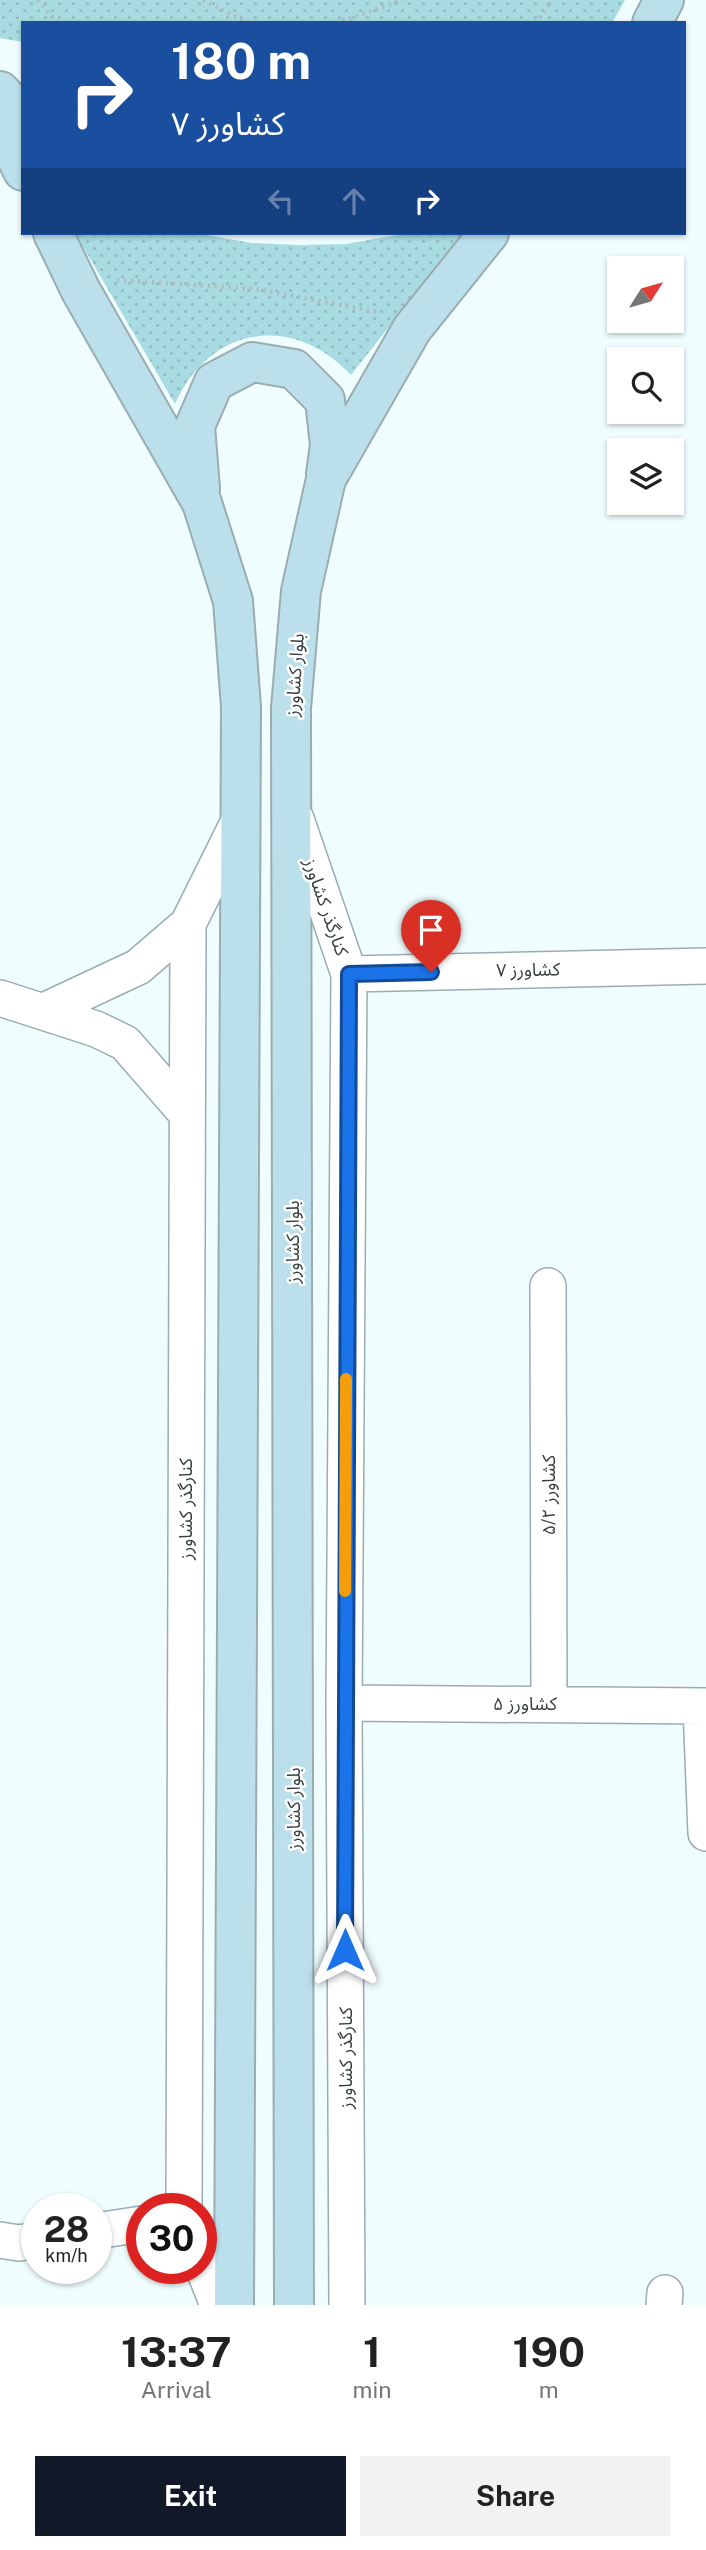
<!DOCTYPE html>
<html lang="en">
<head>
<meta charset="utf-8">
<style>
	body { margin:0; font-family:"Public Sans","Noto Sans Arabic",sans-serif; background:#f2f2f2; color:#222; height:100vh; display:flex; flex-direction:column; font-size:26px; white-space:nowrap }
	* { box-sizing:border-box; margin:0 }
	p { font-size:23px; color:#767676 }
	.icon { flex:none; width:38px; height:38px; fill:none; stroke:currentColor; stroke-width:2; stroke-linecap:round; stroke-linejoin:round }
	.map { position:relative; height:2305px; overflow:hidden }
	.side { display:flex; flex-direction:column; background:#fff; flex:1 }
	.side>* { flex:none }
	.hud { position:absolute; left:21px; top:21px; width:665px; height:214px; border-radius:0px; box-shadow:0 2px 5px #0004; background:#1a4fa0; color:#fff; overflow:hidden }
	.needle { width:46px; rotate:53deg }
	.buttons { position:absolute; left:607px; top:256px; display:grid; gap:14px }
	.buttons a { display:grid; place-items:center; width:77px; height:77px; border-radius:0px; background:#fff; box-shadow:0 2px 5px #0004; font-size:35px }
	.speed { position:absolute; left:21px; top:2193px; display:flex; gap:14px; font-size:35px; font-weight:700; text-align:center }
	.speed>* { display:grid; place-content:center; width:91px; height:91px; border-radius:50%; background:#fff; box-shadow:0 2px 5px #0004; line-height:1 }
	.speed small { font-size:18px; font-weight:400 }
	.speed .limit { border:10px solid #d22; background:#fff; color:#111 }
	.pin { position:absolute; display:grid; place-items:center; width:60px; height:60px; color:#fff; margin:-72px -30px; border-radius:50% 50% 50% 0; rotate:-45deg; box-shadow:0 0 7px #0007 }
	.pin .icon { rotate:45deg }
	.me { position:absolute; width:77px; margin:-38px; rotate:0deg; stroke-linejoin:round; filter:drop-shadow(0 0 5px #0008) }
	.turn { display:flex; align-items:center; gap:24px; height:147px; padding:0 35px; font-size:32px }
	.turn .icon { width:91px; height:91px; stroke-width:2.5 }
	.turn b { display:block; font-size:49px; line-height:60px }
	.lanes { display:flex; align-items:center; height:66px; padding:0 35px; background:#0003; justify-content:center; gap:35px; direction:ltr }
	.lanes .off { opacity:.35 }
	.eta { display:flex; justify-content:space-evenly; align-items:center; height:119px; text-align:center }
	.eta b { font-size:42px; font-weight:700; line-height:49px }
	.primary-button { display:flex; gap:14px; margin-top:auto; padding:14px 35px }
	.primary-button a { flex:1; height:80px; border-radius:0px; background:#111827; color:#fff; font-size:28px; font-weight:700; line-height:80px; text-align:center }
	.primary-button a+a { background:#f2f2f2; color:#222 }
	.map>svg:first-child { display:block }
	.grass { fill:url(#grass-dots) }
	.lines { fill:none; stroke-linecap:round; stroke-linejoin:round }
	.minor-casing { stroke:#99adb0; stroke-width:38 }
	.secondary-casing { stroke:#99adb0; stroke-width:42 }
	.path { stroke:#aebabb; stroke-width:4.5; stroke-dasharray:2 5; stroke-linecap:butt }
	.minor { stroke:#fff; stroke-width:35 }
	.secondary { stroke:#bbe0ec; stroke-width:38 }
	.route-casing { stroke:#114b97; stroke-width:18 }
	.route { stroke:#1a73e8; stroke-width:12 }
	.slow { stroke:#f59e0b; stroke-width:12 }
	.labels { text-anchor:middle; stroke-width:5; stroke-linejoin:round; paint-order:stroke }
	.street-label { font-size:18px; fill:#353d3e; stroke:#fff }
</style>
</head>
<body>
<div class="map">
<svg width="706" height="2305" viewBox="0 0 706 2305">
	<defs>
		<pattern id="grass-dots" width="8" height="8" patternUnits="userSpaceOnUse" patternTransform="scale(1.75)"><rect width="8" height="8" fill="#a8dbe2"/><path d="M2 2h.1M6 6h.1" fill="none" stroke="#91bdc3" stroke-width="1.8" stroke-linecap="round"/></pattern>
	</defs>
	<rect width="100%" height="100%" fill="#f0fdfe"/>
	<!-- grass -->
	<path class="grass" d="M0,0H625L612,23H23V42L0,38Z
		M75,233H195L252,243L299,245L346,244L408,233H463L351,375C293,313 210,325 175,404Z"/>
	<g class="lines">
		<!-- minor casing -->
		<g class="minor-casing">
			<path id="minor" d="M296,819L349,974L344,1703L347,2305
				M349,974L706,966
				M0,998L96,1029L125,1043L187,1114
				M44,1011L138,967L188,924
				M548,1286L549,1704
				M344,1703L706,1706
				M701,1706L706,1833
				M184,2208L188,924L239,821
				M96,2231L142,2224
				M0,2240L19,2243L37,2240
				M201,2262L218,2305
				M664,2305L665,2293"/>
		</g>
		<!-- secondary casing -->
		<g class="secondary-casing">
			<path id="secondary" d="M652,23L664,0
				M0,91L23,115
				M0,124L23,171
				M53,233L81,291L202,503L233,601L241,707L234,2305
				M200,489L195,426L214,382L252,362L294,369L325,400L330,445L326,474
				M294,2305L291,708L301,591L326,479L412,329L489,233"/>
		</g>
		<!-- path -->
		<path class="path" d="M38,0L57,23
			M203,0L249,23
			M336,23L403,0
			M535,23L552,0
			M117,280L256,289L378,312"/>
		<!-- minor -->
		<use href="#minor" class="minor"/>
		<!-- secondary -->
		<use href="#secondary" class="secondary"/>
	</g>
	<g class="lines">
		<!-- route casing -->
		<g class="route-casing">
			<path id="route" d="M345,1950L349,974L431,972"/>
		</g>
		<!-- route -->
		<use href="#route" class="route"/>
		<!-- slow -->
		<path class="slow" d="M345,1591L346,1379"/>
	</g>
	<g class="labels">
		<!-- street labels -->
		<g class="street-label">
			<text transform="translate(295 675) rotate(-86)" y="6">بلوار کشاورز</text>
			<text transform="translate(326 907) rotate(71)" y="6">کنارگذر کشاورز</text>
			<text transform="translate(528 970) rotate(-1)" y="6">کشاورز ۷</text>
			<text transform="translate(293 1242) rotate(-90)" y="6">بلوار کشاورز</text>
			<text transform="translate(549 1495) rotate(-90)" y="6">کشاورز ۵/۲</text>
			<text transform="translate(186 1509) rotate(-90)" y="6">کنارگذر کشاورز</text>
			<text x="525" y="1710">کشاورز ۵</text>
			<text transform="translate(294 1809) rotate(-90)" y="6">بلوار کشاورز</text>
			<text transform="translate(346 2058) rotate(-90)" y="6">کنارگذر کشاورز</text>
		</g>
	</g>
</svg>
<div class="buttons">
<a><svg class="needle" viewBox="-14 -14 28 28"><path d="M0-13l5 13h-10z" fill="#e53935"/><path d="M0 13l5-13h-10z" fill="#767676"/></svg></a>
<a><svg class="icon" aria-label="search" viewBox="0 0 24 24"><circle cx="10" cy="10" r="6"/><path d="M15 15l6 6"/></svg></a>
<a><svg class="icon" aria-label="layers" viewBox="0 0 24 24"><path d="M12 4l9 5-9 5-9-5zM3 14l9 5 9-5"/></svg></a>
</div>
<div class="speed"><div>28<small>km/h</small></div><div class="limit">30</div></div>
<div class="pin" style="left:431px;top:972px;background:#d93025"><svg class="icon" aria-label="arrive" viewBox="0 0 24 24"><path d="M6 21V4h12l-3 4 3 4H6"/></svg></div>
<svg class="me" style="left:345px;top:1950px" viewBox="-20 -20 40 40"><path d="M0-17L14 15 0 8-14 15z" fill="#1a73e8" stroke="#fff" stroke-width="4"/></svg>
<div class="hud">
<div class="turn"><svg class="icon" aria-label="right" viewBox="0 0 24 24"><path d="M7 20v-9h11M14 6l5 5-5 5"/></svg><div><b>180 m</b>کشاورز ۷</div></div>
<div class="lanes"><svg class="icon off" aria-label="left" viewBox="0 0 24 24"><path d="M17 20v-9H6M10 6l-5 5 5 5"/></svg><svg class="icon off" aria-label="ahead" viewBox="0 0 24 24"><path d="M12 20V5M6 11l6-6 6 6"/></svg><svg class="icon" aria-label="right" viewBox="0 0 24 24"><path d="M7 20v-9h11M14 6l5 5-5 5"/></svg></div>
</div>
</div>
<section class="side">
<div class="eta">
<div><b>13:37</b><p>Arrival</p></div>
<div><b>1</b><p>min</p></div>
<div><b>190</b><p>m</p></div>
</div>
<div class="primary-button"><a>Exit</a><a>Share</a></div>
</section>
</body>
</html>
